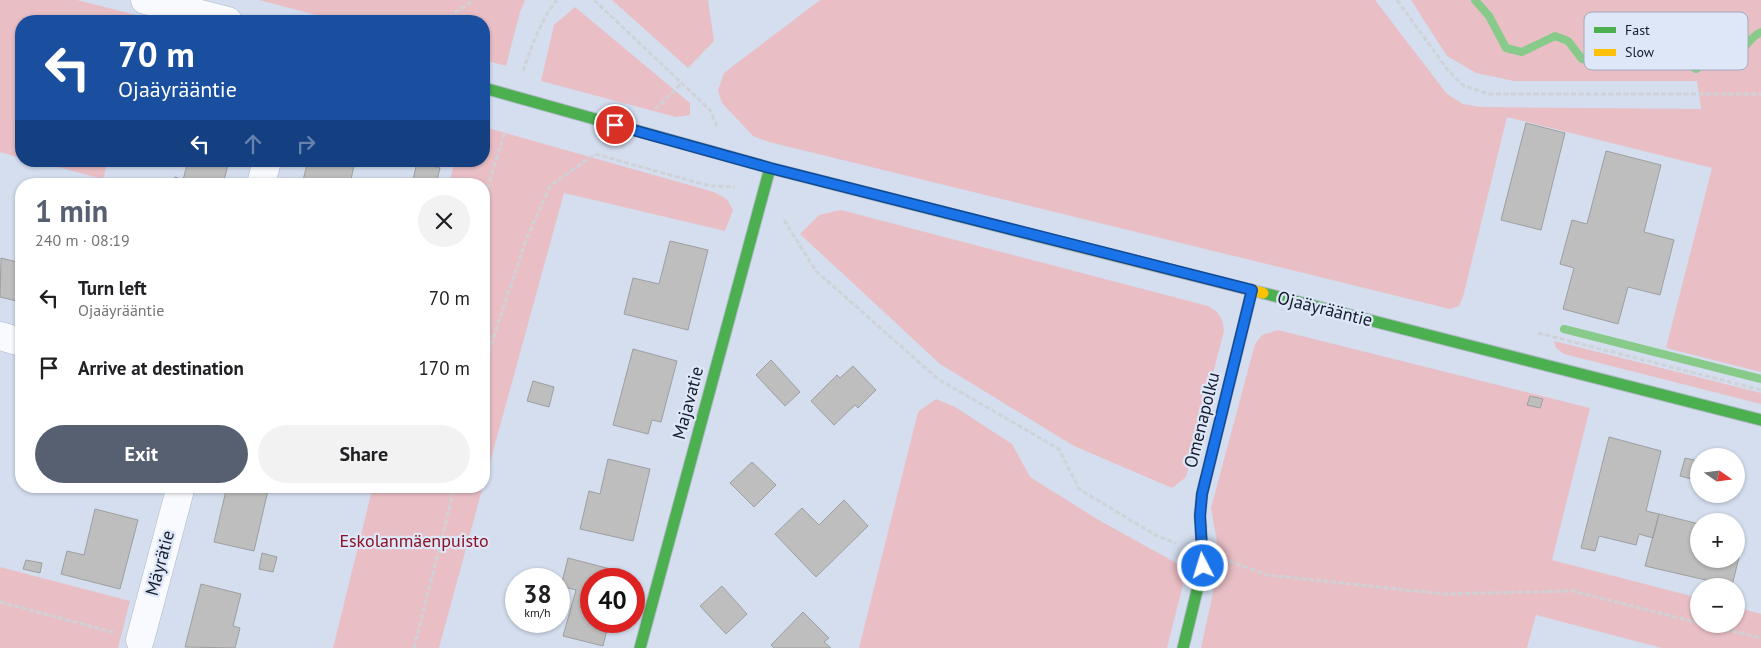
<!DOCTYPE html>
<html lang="en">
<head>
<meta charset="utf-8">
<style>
	body { margin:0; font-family:"PT Sans",sans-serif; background:#f2f2f2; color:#202124; height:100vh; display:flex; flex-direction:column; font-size:19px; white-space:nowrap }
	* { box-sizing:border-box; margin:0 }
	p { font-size:16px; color:#757577 }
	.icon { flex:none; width:28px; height:28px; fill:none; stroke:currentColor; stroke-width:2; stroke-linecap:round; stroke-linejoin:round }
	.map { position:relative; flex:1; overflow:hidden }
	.side { position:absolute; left:15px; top:178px; width:475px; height:315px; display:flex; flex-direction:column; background:#fff; border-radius:20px; box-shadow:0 1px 4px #0004 }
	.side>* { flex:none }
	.hud { position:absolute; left:15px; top:15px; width:475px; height:152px; border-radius:20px; box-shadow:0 1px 4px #0004; background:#1a4fa0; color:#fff; overflow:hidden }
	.needle { width:32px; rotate:104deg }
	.fabs { position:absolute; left:1690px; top:448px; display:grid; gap:10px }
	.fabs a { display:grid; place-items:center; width:55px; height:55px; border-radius:50%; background:#fff; box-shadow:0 1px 4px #0004; font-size:25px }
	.speed { position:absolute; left:505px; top:568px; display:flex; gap:10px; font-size:25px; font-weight:700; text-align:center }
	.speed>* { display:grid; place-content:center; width:65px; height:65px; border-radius:50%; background:#fff; box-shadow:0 1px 4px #0004; line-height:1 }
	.speed small { font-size:12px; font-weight:400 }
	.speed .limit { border:8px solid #d22; background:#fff; color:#111 }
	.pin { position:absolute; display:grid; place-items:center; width:42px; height:42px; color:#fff; margin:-21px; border:2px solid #fff; border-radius:50%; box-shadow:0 1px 5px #0007 }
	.me { position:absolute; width:55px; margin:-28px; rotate:355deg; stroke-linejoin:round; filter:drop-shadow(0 0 4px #0008) }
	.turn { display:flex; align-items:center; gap:18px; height:105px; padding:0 20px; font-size:22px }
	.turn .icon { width:65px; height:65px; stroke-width:2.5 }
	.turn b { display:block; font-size:35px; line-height:42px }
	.lanes { display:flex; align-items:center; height:48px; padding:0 20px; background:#0003; justify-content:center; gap:25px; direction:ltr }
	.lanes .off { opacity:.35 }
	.round { display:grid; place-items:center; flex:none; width:52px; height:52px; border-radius:26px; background:#f2f2f2 }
	.headline { display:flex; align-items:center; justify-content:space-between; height:85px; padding:0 20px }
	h1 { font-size:30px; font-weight:600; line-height:38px; color:#576070 }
	.cta { display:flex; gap:10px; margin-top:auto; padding:10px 20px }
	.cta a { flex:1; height:58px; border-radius:30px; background:#576070; color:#fff; font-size:20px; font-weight:600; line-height:58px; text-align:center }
	.cta a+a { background:#f2f2f2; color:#202124 }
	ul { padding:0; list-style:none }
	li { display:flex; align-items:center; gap:15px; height:70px; padding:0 20px }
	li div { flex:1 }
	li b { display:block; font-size:19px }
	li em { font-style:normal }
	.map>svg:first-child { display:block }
	.green { fill:#e9bfc5 }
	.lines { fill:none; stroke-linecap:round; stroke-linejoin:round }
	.stream { stroke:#87ca89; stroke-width:8 }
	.building { fill:#bebebe; stroke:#9e9f9f }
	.street-casing { stroke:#b1bac8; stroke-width:29 }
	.fast-casing { stroke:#b1bac8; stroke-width:13 }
	.slow-casing { stroke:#b1bac8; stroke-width:13 }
	.path { stroke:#cfd2d7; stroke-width:3; stroke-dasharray:5 2.5; stroke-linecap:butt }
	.street { stroke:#f9fafd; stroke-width:28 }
	.fast { stroke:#4caf50; stroke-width:11 }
	.slow { stroke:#ffc107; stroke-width:11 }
	.route-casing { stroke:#114b97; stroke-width:12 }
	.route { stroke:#1a73e8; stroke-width:9 }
	.labels { text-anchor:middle; stroke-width:4.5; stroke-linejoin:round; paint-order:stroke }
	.street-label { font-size:18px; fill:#141c2b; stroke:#dee7f8 }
	.park-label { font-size:18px; fill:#8c1222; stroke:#dee7f8 }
	.key { fill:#dee7f8; stroke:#a1aaba; stroke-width:1 }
	.key-label { font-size:14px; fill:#141c2b }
</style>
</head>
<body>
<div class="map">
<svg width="1761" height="648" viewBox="0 0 1761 648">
	<rect width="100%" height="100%" fill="#d4deef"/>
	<!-- green -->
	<path class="green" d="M0,0H77L160,21H21V158L0,152Z
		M259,0H525L520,12L506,66L484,60V21H339Z
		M612,0H708L714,41L688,68Z
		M820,0H1375L1447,94L1463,104L1481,107L1701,109L1697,81H1514L1476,73L1447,56L1411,0H1761V372L1666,348L1712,168L1507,117L1463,297L1459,306L1450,309L769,142L753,136L722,103L718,90L724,73Z
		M575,7L690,103V115L676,117L541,81L554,25Z
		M484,127L714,192L727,199L733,210L725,231L564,193L484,484V184H449L455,161H484Z
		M35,161H108L103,179Z
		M841,210L1208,306C1219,312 1223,318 1224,331L1186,477L1172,488L1074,446L940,364L800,234L819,215Z
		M1278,330L1590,408L1552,560L1699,598V624H1736V607L1761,614V648H1662L1536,615L1527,648H1201L1218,570L1217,542L1211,508L1255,344L1262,335Z
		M1554,341L1761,393V404L1564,354L1556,348Z
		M936,399L955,407L1012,444L1030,477L1097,519L1187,569L1167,648H859L918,412Z
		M373,486H483L439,648H333Z
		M0,567L130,601L118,648H0Z"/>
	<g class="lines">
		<!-- stream -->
		<path class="stream" d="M1475,0L1489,16L1506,48L1522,52L1555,36L1568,41L1582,59L1604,65C1624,56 1649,38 1672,49C1681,53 1687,64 1696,69C1706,63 1708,55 1719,50C1748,60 1742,41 1761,32
			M1564,329L1761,379"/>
	</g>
	<!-- building -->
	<path class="building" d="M1526,123L1565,133L1541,230L1501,220Z
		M1606,151L1661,165L1644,232L1674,240L1660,295L1628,287L1618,324L1563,309L1574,268L1560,264L1572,220L1587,224Z
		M188,161H229L223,184H173L175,177L183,180Z
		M308,161H355L350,184H302Z
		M417,162L440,168L436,184H425L413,180Z
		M670,241L708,250L688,330L624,314L633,278L659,284Z
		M1,258L21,263V302L0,297Z
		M633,349L677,361L661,422L652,420L648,434L613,425Z
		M771,360L800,392L785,406L756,375Z
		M853,366L876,390L858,408L855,405L834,425L811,401L837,375L840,378Z
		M533,381L554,387L549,407L527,401Z
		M1530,396L1543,399L1540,408L1527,405Z
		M1609,437L1661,451L1646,511L1659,514L1653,538L1639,534L1636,545L1599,536L1595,551L1581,548Z
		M1685,458L1699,461V481L1680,476Z
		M608,459L650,469L633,541L580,529L589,491L600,494Z
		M752,462L776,485L754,507L730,483Z
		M122,486H146L145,492Z
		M227,486H269L254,551L214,542Z
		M844,500L868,526L816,577L775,534L802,508L819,525Z
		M95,509L138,520L120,589L61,574L67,551L84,555Z
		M1659,514L1699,524V559H1736V534L1744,536L1732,586L1645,566Z
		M262,553L277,557L273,572L259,569Z
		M568,558L622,572L620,579H591V621H609L603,646L563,636L576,590L561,586Z
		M26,560L42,563L40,573L23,569Z
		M201,584L241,594L233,626L240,628L235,648L185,647Z
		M722,586L747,614L726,634L700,606Z
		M803,612L829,638L824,642L831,648H774L771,645Z"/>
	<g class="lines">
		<!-- street casing -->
		<g class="street-casing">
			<path id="street" d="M145,0L228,21
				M261,184L267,161
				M0,336L21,342
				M140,640L181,486"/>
		</g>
		<!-- fast casing -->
		<g class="fast-casing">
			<path id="fast" d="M484,88L770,168L1068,244
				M1263,293L1761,420
				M640,648L770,168
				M1183,648L1203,566L1200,515L1202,494L1252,290"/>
		</g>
		<!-- slow casing -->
		<g class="slow-casing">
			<path id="slow" d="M1068,244L1263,293"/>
		</g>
		<!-- path -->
		<path class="path" d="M594,0L710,110L717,126
			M1397,0L1447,69L1464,86L1489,94H1761
			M442,21L474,0
			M523,71C532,46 540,21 557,0
			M655,109L682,83
			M784,220L816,271L938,379L1059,449L1079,489L1157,536L1176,543
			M484,233L485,196L505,131
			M484,290L490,345
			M1538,333L1761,390
			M484,374L490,348L526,240L550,186L595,154L710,186L735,187
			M1229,561L1267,575L1444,594L1573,591L1699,623
			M0,602L116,633
			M1703,624L1761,638
			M414,648L455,486"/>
		<!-- street -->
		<use href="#street" class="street"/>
		<!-- fast -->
		<use href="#fast" class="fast"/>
		<!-- slow -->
		<use href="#slow" class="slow"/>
	</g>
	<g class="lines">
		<!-- route casing -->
		<g class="route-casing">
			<path id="route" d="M615,125L770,168L1252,290L1202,494L1200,516L1203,566"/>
		</g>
		<!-- route -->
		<use href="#route" class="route"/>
	</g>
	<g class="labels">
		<!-- street labels -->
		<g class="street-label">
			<text transform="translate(1325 309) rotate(14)" y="6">Ojaäyrääntie</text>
			<text transform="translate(688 403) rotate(-75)" y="6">Majavatie</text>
			<text transform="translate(1202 420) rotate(-76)" y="6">Omenapolku</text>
			<text transform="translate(160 563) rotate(-75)" y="6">Mäyrätie</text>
		</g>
		<!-- park labels -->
		<g class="park-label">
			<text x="414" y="547">Eskolanmäenpuisto</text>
		</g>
	</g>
	<!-- legend -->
	<rect x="1584" y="12" width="164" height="58" rx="8" class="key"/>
	<rect x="1594" y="27" width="22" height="6" fill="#4caf50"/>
	<rect x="1594" y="49" width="22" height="7" fill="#ffc107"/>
	<g class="key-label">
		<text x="1625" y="35">Fast</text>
		<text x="1625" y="57">Slow</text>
	</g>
</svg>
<div class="fabs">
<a><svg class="needle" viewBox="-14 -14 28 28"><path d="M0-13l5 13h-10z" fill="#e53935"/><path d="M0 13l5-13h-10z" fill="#757577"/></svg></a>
<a>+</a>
<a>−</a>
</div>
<div class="speed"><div>38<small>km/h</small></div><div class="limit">40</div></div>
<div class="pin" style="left:615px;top:125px;background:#d93025"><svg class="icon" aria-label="arrive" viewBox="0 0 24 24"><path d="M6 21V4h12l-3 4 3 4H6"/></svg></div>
<svg class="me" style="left:1203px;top:566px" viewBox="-20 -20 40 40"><circle r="17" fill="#1a73e8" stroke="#fff" stroke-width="3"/><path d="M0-11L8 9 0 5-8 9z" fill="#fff"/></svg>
<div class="hud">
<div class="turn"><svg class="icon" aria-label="left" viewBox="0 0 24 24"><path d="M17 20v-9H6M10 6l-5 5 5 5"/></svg><div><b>70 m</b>Ojaäyrääntie</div></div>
<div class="lanes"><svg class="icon" aria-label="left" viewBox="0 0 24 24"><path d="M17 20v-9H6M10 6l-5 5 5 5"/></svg><svg class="icon off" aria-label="ahead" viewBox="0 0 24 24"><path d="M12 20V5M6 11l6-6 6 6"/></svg><svg class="icon off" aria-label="right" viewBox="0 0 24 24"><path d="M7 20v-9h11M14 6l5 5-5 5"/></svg></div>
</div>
<section class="side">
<div class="headline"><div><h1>1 min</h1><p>240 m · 08:19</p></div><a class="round"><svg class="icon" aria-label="close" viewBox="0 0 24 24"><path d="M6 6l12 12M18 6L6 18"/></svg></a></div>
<ul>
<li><svg class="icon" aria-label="left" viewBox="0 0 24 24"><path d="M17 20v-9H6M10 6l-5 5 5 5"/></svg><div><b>Turn left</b><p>Ojaäyrääntie</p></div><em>70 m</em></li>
<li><svg class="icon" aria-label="arrive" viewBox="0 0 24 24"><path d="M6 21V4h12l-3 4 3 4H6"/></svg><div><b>Arrive at destination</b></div><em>170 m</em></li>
</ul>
<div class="cta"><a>Exit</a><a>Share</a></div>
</section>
</div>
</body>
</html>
